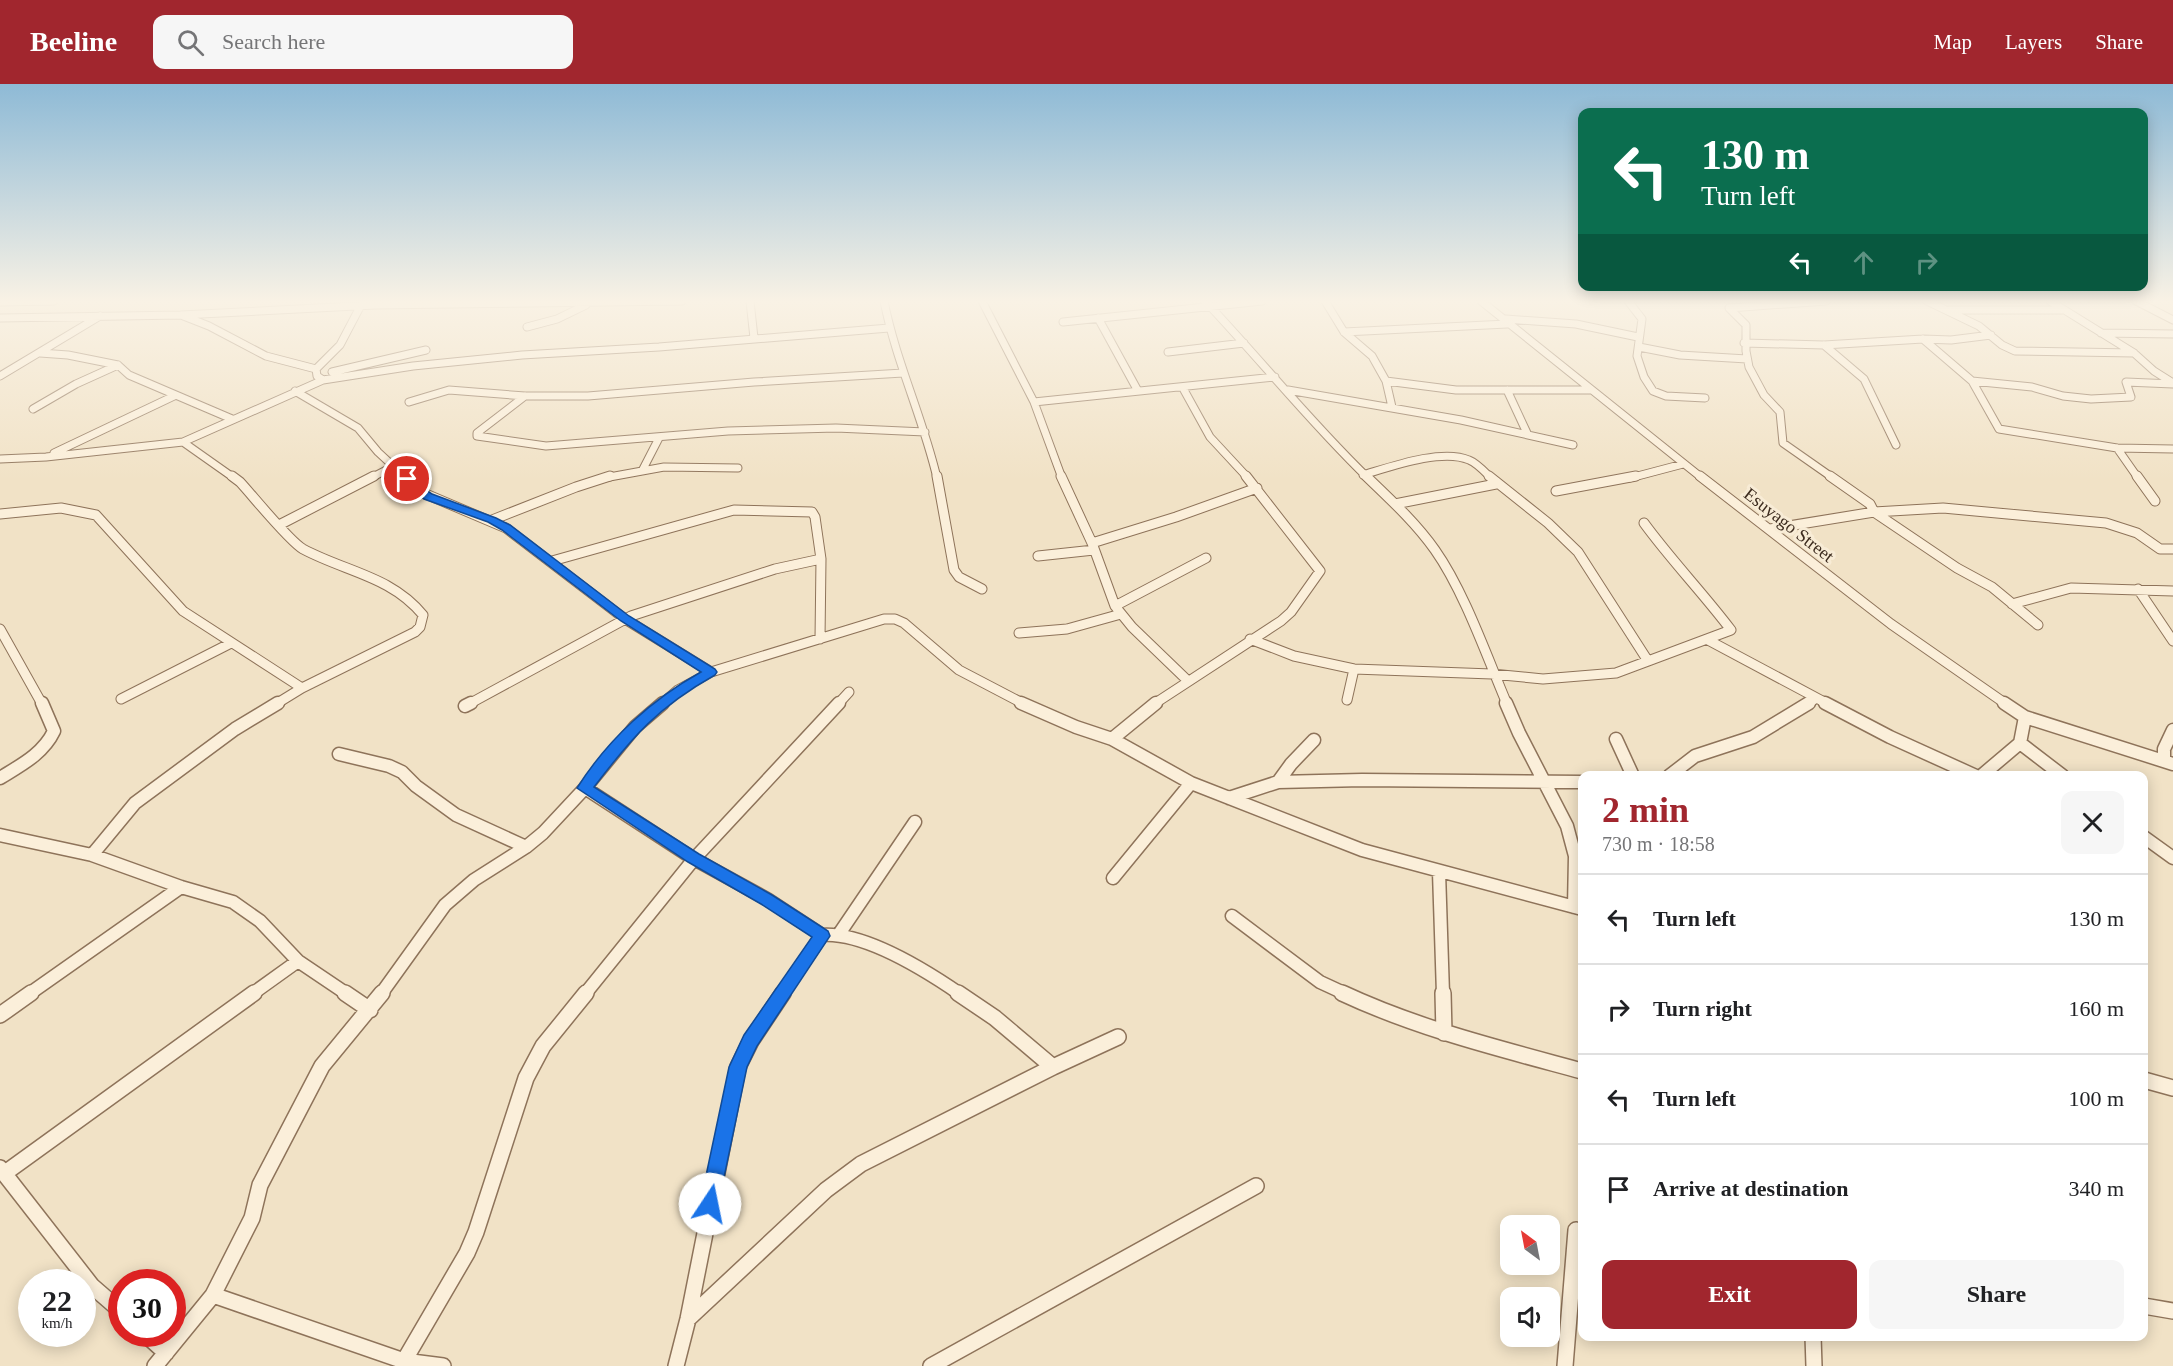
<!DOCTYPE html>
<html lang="en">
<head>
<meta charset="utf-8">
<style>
	body { margin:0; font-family:Georgia,serif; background:#f6f6f6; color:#202124; height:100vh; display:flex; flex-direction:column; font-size:22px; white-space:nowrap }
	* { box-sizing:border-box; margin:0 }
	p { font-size:20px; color:#757577 }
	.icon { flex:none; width:33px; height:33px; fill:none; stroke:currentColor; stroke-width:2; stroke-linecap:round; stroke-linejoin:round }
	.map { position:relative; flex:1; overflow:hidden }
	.side { position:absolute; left:1578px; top:687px; width:570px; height:570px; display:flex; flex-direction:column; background:#fff; border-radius:12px; box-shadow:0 3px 15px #0003 }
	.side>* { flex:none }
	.top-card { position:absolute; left:1578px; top:24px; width:570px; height:183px; border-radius:12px; box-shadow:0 3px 15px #0003; background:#0b6e4f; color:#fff; overflow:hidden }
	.needle { width:39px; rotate:328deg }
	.tools { position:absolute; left:1500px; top:1131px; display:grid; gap:12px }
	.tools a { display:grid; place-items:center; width:60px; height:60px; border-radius:12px; background:#fff; box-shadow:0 3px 15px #0003; font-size:30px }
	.speed { position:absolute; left:18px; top:1185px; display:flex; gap:12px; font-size:30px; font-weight:700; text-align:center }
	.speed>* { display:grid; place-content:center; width:78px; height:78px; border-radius:50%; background:#fff; box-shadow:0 3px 15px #0003; line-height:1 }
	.speed small { font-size:15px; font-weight:400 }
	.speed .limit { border:9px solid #d22; background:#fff; color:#111 }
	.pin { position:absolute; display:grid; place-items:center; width:51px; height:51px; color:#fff; margin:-26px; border:3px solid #fff; border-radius:50%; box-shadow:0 2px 6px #0007 }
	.me { position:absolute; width:66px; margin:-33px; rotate:11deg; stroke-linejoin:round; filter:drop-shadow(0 0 4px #0008) }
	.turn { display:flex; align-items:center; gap:21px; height:126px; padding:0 24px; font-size:27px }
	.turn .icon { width:78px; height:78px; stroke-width:2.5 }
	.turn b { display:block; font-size:42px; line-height:51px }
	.lanes { display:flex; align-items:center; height:57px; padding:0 24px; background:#0003; justify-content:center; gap:30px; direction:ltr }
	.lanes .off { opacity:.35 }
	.round { display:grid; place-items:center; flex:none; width:63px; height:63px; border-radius:12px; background:#f6f6f6 }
	.headline { display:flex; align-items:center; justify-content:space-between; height:102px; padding:0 24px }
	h1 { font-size:36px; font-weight:800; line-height:45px; color:#a1262e }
	.cta { display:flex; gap:12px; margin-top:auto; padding:12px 24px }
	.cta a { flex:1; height:69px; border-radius:12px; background:#a1262e; color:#fff; font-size:24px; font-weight:800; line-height:69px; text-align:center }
	.cta a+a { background:#f6f6f6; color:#202124 }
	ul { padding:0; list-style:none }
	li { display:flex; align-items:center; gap:18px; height:90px; padding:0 24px; border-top:2px solid #e0e0e0 }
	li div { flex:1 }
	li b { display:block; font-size:22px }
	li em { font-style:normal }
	header { display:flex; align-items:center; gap:36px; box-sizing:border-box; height:84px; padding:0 30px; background:#a1262e; color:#fff }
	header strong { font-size:28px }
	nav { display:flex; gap:33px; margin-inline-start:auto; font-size:21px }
	.search { width:420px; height:54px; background:#f6f6f6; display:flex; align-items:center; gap:15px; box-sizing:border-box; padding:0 21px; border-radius:12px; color:#757577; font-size:22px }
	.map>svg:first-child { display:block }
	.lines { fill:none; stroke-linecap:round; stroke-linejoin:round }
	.minor-far3-casing { stroke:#8e735a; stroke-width:9 }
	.minor-far2-casing { stroke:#8e735a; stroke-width:11 }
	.minor-far1-casing { stroke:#8e735a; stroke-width:15 }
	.minor-casing { stroke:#8e735a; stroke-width:18 }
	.minor-far3 { stroke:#fbefda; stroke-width:7 }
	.minor-far2 { stroke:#fbefda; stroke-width:9 }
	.minor-far1 { stroke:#fbefda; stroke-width:12 }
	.minor { stroke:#fbefda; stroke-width:15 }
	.route { fill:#1a73e8; stroke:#114b97; stroke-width:1.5 }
	.labels { text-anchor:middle; stroke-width:6; stroke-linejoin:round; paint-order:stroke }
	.street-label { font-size:18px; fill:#3d2c1f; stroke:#f8ecd6 }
</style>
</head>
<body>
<header>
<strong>Beeline</strong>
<div class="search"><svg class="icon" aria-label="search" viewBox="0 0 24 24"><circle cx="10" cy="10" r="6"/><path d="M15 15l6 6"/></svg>Search here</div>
<nav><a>Map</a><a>Layers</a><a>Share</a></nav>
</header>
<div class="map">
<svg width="2173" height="1282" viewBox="0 0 2173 1282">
	<rect width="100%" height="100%" fill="#f1e2c6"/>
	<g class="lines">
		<!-- minor-far3 casing -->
		<g class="minor-far3-casing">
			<path id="minor-far3" d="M750,217L754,254
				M884,217C896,278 923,334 937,394
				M982,217L1034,318L1062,394
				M1205,217C1260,275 1310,338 1368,394
				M1325,217L1344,248L1372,272L1386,297L1392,323
				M1481,217L1702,394
				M1628,217L1642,235L1637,272L1644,293L1653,307L1666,312L1705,314
				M1826,217L1729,224L1746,241V267L1749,283L1764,311L1780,328L1783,359L1833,394
				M1927,217L1979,242L2002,261L2015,267L2134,269
				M2050,217L2134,269L2154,287L2173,299
				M2136,217L2173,236
				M0,218L54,217
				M1949,226H2062
				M181,231L209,242L266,272L316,285L317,292L323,296L413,282L522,271L659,263L889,244
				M0,234L181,231L375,221L682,217
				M1098,234L1138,307
				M1506,235L1576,240L1638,253
				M1063,238L1262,217
				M527,243L557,235L586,221
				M1344,248L1507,240
				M2101,249L2173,250
				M1923,255L1972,297L1999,345L2117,364L2173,365
				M1744,259L1824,261L1923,255L1951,256L1991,251
				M1824,261L1864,295L1896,361
				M1639,263L1680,271L1747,275
				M1168,268L1244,259
				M40,269L68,271L118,281L129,291L232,335
				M316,285L340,261L360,223L365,219
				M332,288L426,266
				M0,292L100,232
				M1386,297L1456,306H1591
				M1972,297L2032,303L2063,312L2091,315L2131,313L2126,298L2173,300
				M1184,306L1210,353L1248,394
				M1288,306L1461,336L1573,361
				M1507,306L1527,349
				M295,307L358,344L378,368L406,394
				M525,312L477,349V352L546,362L728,347L836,344L925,348
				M409,318L449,306L525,312H588L754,298L903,289
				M1034,318L1275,293
				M33,325L76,300L118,281
				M183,358L323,296
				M2117,364L2138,394
				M54,369L174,312
				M0,375L46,373L183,358L234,394
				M643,385L659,354
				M1363,391C1390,383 1442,364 1469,376C1477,379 1485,388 1491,394
				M371,394L392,383
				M604,394L664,383L738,384
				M1630,394L1683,380"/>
		</g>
		<!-- minor-far2 casing -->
		<g class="minor-far2-casing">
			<path id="minor-far2" d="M232,392L240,398C253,412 289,457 303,465C346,488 391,492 423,531L420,543L415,548L302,604L276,620
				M404,392L421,408L506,444L625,535L711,588
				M937,392L954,486L959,493L982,505
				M1061,392L1092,459L1115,522L1132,543L1187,596
				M1366,392C1390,415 1416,439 1435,466C1464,507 1487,573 1507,620
				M1489,392L1548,439L1578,468L1648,577
				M1700,392L1891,540L2006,620
				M1830,392L1870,420L1874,428L1957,484L1992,503L2038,541
				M2137,392L2155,417
				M1556,407L1636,392
				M1395,420L1496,400
				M0,430L61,424L96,431L183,527L302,604
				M492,436L576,403L610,392
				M281,440L374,392
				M1770,445L1874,428L1943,424L2106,439L2137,449L2160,465H2173
				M1092,459L1176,433L1257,404
				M1038,472L1094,466
				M552,477L734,426L812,428L815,433L821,475L820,555
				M2138,505L2173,557
				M2012,520L2071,504L2173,507
				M1115,522L1206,474
				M0,545L42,620
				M1019,549L1067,545L1121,530
				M1250,555L1294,572L1354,585L1492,590L1543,595L1616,589L1731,546C1703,509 1671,476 1644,439
				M1708,556L1828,620
				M121,615L231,559
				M1347,616L1354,585
				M469,620L631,532L775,485L821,475
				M662,620L678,606L711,588L884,535H895L904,539L959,586L1024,620
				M838,620L849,608
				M1154,620L1281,537L1291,528L1320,487L1246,392
				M1807,620L1815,615"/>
		</g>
		<!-- minor-far1 casing -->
		<g class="minor-far1-casing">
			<path id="minor-far1" d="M1021,619L1076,643L1112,655L1191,699L1362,766L1582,825
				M1506,619L1519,649L1567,742L1575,772L1574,823
				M1825,619L1890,653L1976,692
				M465,622L471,619
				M2025,633L2173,680
				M1112,655L1156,619
				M1616,655L1633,692
				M2020,659L2063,692
				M339,670L389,682L402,688L416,702L456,731L526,763
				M2164,676V665L2173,646
				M1669,692L1695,672L1753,653L1809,619
				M1981,692L2020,659L2025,633L2004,619
				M0,694C21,681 43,670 54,647L42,619
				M1278,698L1291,680L1314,656
				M1229,714L1278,698L1362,696L1582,698
				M0,751L92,771L181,803L233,818L260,837L298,877L347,910
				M2144,753L2173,774
				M92,771L135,719L235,645L278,619
				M1439,788L1443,910
				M1113,794L1191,699
				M1232,832L1320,898L1346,910
				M839,850L915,738
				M822,851C865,848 925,886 960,910
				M29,910L181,803
				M252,910L298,877
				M381,910L445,821L474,796L526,763L543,749L585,704L635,643L663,619
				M585,910L694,775L585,704
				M782,910L822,851L767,815L694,775L839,619"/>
		</g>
		<!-- minor casing -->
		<g class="minor-casing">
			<path id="minor" d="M345,909L370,926
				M958,909L995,934L1053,983
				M1342,909C1419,945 1501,965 1582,987
				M1443,909L1444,949
				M0,931L31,909
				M2144,996L2173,1004
				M0,1084L92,1202L122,1228
				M5,1089L254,909
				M213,1211L404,1277L443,1282
				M2144,1222L2173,1227
				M688,1235L826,1106L861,1080L1053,983L1118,953
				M145,1250L166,1269
				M1813,1252L1814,1282
				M404,1277L467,1169L476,1148L526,994L543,962L586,909
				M155,1282L213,1211L252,1134L260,1101L322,982L382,909
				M676,1282L688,1235L738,983L751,957L783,909
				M931,1282L1256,1102
				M1565,1282L1576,1146"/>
		</g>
		<!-- minor-far3 -->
		<use href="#minor-far3" class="minor-far3"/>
		<!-- minor-far2 -->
		<use href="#minor-far2" class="minor-far2"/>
		<!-- minor-far1 -->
		<use href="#minor-far1" class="minor-far1"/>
		<!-- minor -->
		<use href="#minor" class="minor"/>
	</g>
	<!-- sky -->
	<linearGradient id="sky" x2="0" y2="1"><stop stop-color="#8ebad6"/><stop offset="0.55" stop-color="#f9f2e5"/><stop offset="1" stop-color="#f9f2e5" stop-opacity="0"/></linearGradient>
	<rect width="2173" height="396" fill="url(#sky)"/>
	<!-- route -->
	<path class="route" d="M407,392L432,410L496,434L510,441L629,532L715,585L717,588L715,591C658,623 633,652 594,703L699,770L772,811L828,847L830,852L757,962L747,983L717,1127L710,1130L703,1127L700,1120L729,983L744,951L812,853L761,820L688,778L577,704C608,655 652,615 701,588L621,537L502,446L488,438L424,415L403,397L401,395Z"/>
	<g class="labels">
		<!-- street labels -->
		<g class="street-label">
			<text transform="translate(1789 441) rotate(38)" y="6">Esuyago Street</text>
		</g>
	</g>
</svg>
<div class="tools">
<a><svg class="needle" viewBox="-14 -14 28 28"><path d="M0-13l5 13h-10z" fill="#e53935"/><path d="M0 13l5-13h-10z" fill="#757577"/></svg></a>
<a><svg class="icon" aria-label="sound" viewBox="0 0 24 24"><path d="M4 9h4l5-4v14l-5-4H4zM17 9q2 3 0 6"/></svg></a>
</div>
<div class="speed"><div>22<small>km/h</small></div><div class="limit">30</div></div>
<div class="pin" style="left:407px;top:395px;background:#d93025"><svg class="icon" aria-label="arrive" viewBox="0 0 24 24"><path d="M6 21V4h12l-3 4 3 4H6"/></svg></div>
<svg class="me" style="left:710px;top:1120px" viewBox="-20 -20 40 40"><circle r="19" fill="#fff"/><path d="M0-13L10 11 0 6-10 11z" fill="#1a73e8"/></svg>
<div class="top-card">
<div class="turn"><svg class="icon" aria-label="left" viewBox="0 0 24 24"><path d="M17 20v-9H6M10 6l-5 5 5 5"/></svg><div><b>130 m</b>Turn left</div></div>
<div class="lanes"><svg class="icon" aria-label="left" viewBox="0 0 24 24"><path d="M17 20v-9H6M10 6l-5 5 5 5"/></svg><svg class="icon off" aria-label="ahead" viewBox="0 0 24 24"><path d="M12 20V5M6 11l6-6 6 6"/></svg><svg class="icon off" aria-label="right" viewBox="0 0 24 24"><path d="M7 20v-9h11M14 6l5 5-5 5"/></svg></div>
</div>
<section class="side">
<div class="headline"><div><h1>2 min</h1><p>730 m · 18:58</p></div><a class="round"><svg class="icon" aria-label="close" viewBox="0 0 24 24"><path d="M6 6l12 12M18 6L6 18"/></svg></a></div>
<ul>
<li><svg class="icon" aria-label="left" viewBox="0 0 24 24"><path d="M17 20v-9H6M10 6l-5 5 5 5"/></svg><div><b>Turn left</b></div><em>130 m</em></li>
<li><svg class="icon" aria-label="right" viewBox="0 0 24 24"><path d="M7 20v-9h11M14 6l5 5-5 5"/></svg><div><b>Turn right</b></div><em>160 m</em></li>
<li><svg class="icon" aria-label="left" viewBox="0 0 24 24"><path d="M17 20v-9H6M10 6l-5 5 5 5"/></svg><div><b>Turn left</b></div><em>100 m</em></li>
<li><svg class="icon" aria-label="arrive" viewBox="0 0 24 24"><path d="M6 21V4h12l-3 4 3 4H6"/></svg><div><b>Arrive at destination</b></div><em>340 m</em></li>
</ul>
<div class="cta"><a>Exit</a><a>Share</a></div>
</section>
</div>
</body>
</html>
